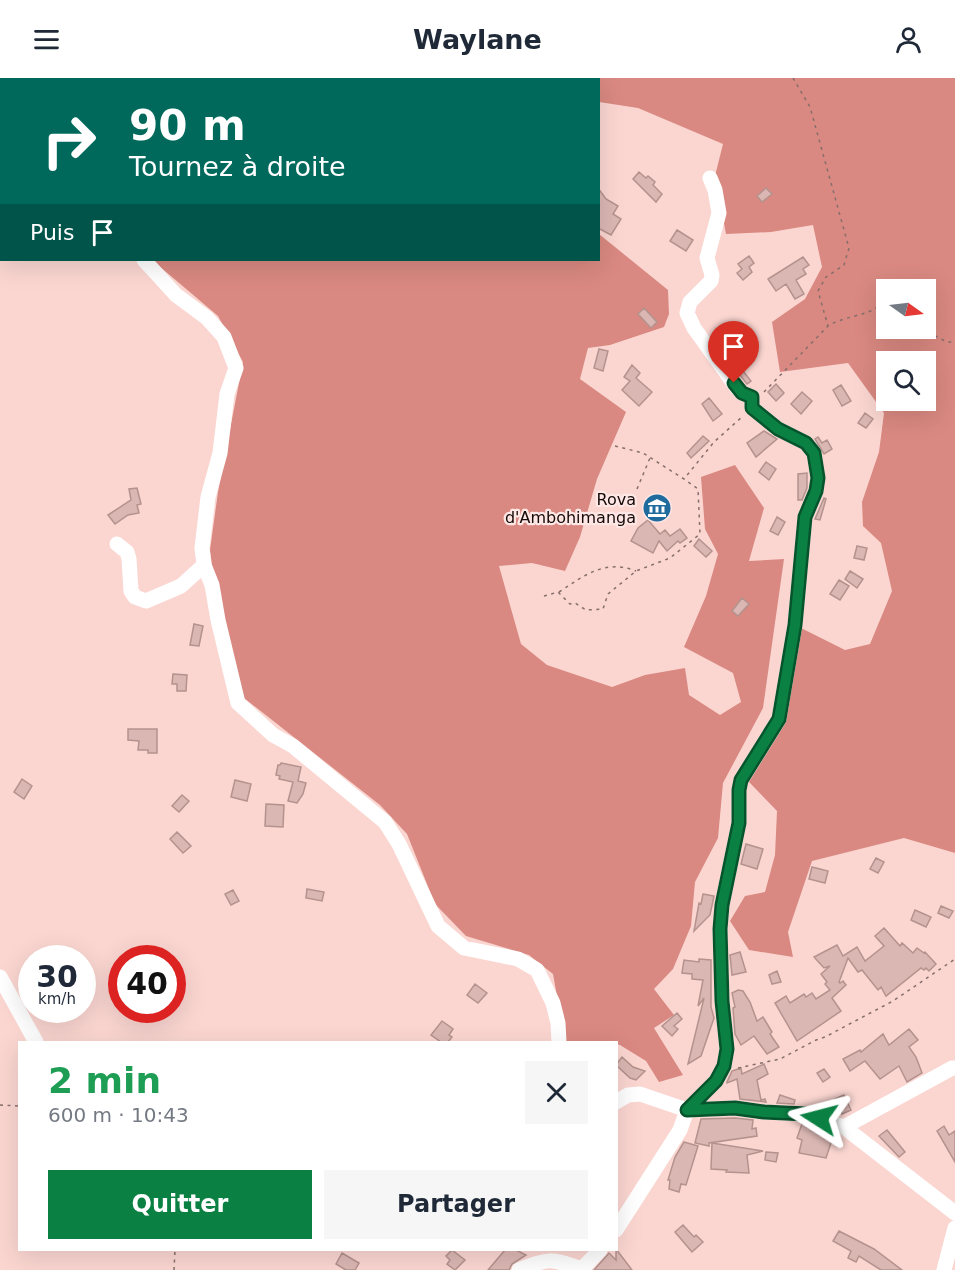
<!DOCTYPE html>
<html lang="fr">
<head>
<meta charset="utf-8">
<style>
	body { margin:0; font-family:"DejaVu Sans",sans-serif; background:#f6f6f7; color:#1f2937; height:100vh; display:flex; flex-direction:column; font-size:22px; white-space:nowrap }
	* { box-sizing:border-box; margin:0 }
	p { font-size:20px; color:#747a83 }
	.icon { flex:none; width:33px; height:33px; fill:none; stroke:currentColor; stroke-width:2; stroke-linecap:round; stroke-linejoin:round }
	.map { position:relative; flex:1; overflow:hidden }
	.drawer { position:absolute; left:18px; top:963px; width:600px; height:210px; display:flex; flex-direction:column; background:#fff; border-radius:0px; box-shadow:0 6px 24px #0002 }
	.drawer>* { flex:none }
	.banner { position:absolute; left:0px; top:0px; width:600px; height:183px; box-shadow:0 6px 24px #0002; background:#00695c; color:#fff; overflow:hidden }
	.needle { width:39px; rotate:104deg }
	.fabs { position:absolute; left:876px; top:201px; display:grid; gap:12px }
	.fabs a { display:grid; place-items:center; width:60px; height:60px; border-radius:0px; background:#fff; box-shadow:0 6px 24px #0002; font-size:30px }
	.speed { position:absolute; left:18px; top:867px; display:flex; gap:12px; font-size:30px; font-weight:700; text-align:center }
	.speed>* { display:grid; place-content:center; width:78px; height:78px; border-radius:50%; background:#fff; box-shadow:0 6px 24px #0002; line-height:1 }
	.speed small { font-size:15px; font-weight:400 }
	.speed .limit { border:9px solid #d22; background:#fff; color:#111 }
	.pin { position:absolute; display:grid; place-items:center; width:51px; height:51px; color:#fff; margin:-62px -26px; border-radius:50% 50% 50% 0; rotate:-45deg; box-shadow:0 0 6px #0007 }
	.pin .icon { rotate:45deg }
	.me { position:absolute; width:66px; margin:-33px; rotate:279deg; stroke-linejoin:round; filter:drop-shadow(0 0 4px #0008) }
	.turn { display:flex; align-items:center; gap:21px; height:126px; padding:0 30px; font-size:27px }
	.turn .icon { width:78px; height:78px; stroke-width:2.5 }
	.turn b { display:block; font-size:42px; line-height:51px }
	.then { display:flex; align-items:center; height:57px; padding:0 30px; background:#0003; gap:12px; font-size:22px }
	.round { display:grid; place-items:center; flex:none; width:63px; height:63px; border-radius:0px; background:#f6f6f7 }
	.overview { display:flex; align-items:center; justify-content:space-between; height:102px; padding:0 30px }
	h1 { font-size:36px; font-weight:800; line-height:45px; color:#1e9e55 }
	.button { display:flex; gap:12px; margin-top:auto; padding:12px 30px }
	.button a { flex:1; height:69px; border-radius:0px; background:#0b8043; color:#fff; font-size:24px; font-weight:800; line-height:69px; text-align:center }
	.button a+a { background:#f6f6f7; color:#1f2937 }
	header { display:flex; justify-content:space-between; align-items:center; height:78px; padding:0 30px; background:#fff; font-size:27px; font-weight:800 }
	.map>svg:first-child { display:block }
	.forest { fill:#d98981; fill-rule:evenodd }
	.building { fill:#dbb7b3; stroke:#b4928d; stroke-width:1.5 }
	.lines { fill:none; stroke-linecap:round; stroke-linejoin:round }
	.path { stroke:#866e6b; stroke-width:1.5; stroke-dasharray:3 4.5; stroke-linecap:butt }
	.minor { stroke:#fff; stroke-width:15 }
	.route-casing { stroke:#07532c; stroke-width:15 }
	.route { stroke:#0b8043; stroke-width:10 }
	.labels { text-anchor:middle; stroke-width:4.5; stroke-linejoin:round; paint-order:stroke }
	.poi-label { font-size:16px; fill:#150a08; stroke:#fee7e4; text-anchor:end }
</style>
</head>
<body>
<header><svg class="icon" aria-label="menu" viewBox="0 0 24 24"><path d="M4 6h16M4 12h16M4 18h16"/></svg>Waylane<svg class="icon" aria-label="person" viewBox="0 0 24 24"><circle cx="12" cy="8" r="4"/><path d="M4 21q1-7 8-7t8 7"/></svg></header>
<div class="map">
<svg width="955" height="1192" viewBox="0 0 955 1192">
	<rect width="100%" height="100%" fill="#fbd6d1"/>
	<!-- forest -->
	<path class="forest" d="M234,0H955V775L904,760L812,783L788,854L793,879L749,872L730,843L745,818L765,814L775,777L777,733L749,704L785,646L801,550L845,572L870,566L892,513L881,465L863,448L862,424L879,374L884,335L848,285L780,294L772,244L805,221L822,189L813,147L771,154L726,156L715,98L723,66L638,30L599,24L598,2ZM886,212H926V250H886ZM886,284H926V322H886Z
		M599,156L668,212L669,236L664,249L610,267L588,270L580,301L626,334L597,401L580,459L565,493L532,485L499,488L521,566L547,587L612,609L645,597L685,590L689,617L720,637L741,624L733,595L684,569L706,518L718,476L705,451L701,399L735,387L764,430L749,483L784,481L763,630L723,705L718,760L695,804L691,848L673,891L654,911L674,937L654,950L683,997L659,1004L646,983L620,967L617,966L616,964H562L561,941L553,896L529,877L466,858L435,826L407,756L380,727L244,620L221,553L210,472L218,414L243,284L218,238L152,182H598Z"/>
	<!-- building -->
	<path class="building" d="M639,94L646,100L648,98L655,104L653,107L662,116L656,124L633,101Z
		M598,110L606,121L618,128L613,136L621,141L611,157L598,150Z
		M766,110L772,116L762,124L757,118Z
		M677,152L693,162L686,173L670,163Z
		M749,178L754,185L749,189L752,194L743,202L737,195L742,191L738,186Z
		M803,179L809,187L803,191L806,196L796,202L804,216L795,221L786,206L776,213L768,201Z
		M644,230L657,244L651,250L638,236Z
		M730,247L741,261L733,268L722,255Z
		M599,271L608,273L603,293L594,290Z
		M736,284L751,303L747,306L732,287Z
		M632,287L640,295L636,300L652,314L639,328L622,312L630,303L624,299Z
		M776,306L784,315L776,323L768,314Z
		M841,307L851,323L842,328L833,312Z
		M802,314L812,323L801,336L791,326Z
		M709,320L722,336L713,343L702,326Z
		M865,335L873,341L866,350L858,345Z
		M764,353L777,361L756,379L747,365Z
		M703,358L709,363L691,380L687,375Z
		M818,359L822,365L827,362L832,371L824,376L815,361Z
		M766,384L776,391L769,402L759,394Z
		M807,395V410L802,422H798V396Z
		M137,410L141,426L137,427L139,435L128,437L115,446L108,437L131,422L129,411Z
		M824,420L826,421L820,442L815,441Z
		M777,439L785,444L778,457L770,453Z
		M648,442L660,456L665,452L670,458L680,451L687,460L680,465L678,463L667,473L659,463L653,475L631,463L638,450Z
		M699,461L712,473L706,479L694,468Z
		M857,468L867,470L864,482L854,480Z
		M850,493L863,501L857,510L845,501Z
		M839,502L849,508L840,522L830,516Z
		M742,520L749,526L738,538L732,533Z
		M194,546L203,548L199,568L190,567Z
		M173,596L187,597L186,613H177V606H172Z
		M128,651H157V675H148V672H138L139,663L128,662Z
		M281,685L301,689L298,703L306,705L303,716L297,725L288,723L293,704L279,701L280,698L276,697L278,687H280Z
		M22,701L32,708L24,721L14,714Z
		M235,702L251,706L247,723L231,719Z
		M182,717L189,723L179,734L172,728Z
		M266,726L284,727L283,749L265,748Z
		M177,754L191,768L183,775L170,761Z
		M746,766L763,771L757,791L741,786Z
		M876,780L884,784L878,795L870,791Z
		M812,789L828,793L825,805L809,801Z
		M307,811L324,814L322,823L306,820Z
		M233,812L239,823L231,827L225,816Z
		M703,816L714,818L710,837L694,853L699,825L701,826Z
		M941,828L953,833L949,840L938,835Z
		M915,832L931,839L926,849L911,842Z
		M884,850L900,868L902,865L913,875L917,870L924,875L925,874L936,886L929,893L926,890L924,892L921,890L886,918L881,909L878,912L862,892L858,894L848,880L839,904L840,905L843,903L846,907L832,920L841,933L797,963L775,925L786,918L790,925L804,916L806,919L812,915L816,921L830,912L825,906L827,904L821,896L830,888L824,890L814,879L837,867L843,878L857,869L865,883L884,868L875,858Z
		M740,874L746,894L732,897L730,877Z
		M699,881L711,882V929L714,940L701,978L688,986L704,920L698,928L703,902L692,901V896L682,895L684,882L699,884Z
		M777,893L781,904L772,906L769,897Z
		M475,906L487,915L478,925L467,917Z
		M738,912L743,913L750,924L757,943L763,939L772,954L770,956L779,969L767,976L754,958L741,967L735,956L733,930L735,929L732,915Z
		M677,935L682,941L674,948L678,951L672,958L662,948Z
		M442,943L453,951L449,957L452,959L448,964H441L431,957Z
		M909,951L918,962L909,969L916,979L922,995L907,1004L899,988L880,1001L865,983L850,993L843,981L860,972L861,974L883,956L889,967Z
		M622,979L633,989L645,993L636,1002L630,1000L616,987Z
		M764,986L768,996L757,1002L761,1022L765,1021L766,1024L740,1021L737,1001L727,1005V1004L732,993L741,990L742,996Z
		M824,991L830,999L823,1004L817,995Z
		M780,1017L795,1022L794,1026L777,1025Z
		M844,1017L851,1032L842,1036L835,1021Z
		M735,1040L753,1042L752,1051L756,1050L757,1058L709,1065V1068L695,1065L701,1041Z
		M802,1046L834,1056L826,1080L799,1075L802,1062L797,1060Z
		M944,1048L949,1057L955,1053V1084L937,1053Z
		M887,1052L905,1074L899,1079L879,1058Z
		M684,1064L698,1068L686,1107L681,1106L679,1114L669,1111L670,1102H668L675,1079Z
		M712,1065L763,1073L747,1077L749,1095L726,1094L727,1092L711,1091Z
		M766,1074L778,1075L776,1084L765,1082Z
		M683,1147L694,1159L696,1157L703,1164L692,1174L675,1154Z
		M839,1153L874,1171L902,1192H881L859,1178L856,1184L848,1180L851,1173L833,1163Z
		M616,1171L632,1192H594L609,1175L616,1182Z
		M452,1172L465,1182L455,1192L447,1186L450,1182L446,1178Z
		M505,1172H516L526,1177L512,1186L509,1192H488Z
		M342,1175L359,1185L355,1192H346L336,1186Z"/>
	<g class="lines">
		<!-- path -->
		<path class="path" d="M793,0L810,29L849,170L844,187L826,199L818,213L828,248
			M926,247L928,254L947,264H955
			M764,314L828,248C842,239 867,237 876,230C880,226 880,222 886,219
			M615,368L643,375L684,401L714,364L743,338
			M637,411L650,380
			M559,514C585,497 605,481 636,493
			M544,518L558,514L570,526L575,525L586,532L603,531L608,516L636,493L670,480L700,456L698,411L684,401
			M738,990L780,981L816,962L825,959L893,923L955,881
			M0,1027L20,1028
			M174,1192L175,1172"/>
		<!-- minor -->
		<path class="minor" d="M58,0L59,2
			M144,182L176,217L207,240L224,259L236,290L227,316L220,375L208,419L202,470L204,487L212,507L218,542L238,625L273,657L293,668L385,744L399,766L438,848L464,870L518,881L537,892L553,925L558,945L559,964
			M117,466L127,474L129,481L131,513L135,519L146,523L181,508L204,487
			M0,899L36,964
			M616,1024L628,1017L640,1016L687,1032L735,1030L764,1034L805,1036L844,1049L955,1135
			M844,1049L952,990H955
			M616,1152L680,1052L687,1032L716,1003L724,988L727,971L722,923L720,851L722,827L739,745V712L741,702L779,641L795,547L805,439L816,413L818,401L814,375L806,365L778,351L752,330V319L742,315L737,310L694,250L687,235L690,224L711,203L712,197L707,180L719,135L715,112L710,100
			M519,1192C549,1179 552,1181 582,1191
			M581,1192L600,1172
			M944,1192L955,1150"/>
	</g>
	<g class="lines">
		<!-- route casing -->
		<g class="route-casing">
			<path id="route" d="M734,305L742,315L752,319V330L778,351L806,365L814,375L818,400L816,413L805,439L795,547L779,641L741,702L739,712V745L722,827L720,851L722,923L727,971L724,988L716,1003L687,1032L735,1030L764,1034L806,1036L819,1040"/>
		</g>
		<!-- route -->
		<use href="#route" class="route"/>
	</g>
	<!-- icons -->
	<defs>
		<g id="museum-disc" transform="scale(1.5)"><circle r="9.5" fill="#1f6b9e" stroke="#fee7e4"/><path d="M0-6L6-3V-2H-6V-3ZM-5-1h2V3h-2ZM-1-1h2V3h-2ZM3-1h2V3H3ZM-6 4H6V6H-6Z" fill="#fff"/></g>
	</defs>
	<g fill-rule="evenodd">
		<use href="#museum-disc" x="657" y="430"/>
	</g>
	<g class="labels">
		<!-- poi labels -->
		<g class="poi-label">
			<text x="636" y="427">Rova<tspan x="636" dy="18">d'Ambohimanga</tspan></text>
		</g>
	</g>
</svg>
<div class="fabs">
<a><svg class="needle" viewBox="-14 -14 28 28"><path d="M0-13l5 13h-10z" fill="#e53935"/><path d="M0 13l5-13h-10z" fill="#747a83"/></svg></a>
<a><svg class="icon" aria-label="search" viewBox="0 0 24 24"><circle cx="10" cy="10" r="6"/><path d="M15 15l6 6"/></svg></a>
</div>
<div class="speed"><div>30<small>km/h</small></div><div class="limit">40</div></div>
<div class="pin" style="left:734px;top:305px;background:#d93025"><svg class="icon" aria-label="arrive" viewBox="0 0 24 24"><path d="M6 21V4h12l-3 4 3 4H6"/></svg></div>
<svg class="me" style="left:819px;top:1040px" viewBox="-20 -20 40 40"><path d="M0-17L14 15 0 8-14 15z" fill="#0b8043" stroke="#fff" stroke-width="4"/></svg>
<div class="banner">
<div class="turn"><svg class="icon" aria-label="right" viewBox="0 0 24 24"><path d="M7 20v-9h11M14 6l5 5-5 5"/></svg><div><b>90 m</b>Tournez à droite</div></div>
<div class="then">Puis<svg class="icon" aria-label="arrive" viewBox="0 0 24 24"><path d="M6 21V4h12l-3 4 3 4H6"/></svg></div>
</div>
<section class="drawer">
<div class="overview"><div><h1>2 min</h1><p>600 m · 10:43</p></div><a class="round"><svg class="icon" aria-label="close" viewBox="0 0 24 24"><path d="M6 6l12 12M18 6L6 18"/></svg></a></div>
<div class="button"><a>Quitter</a><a>Partager</a></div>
</section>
</div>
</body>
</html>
